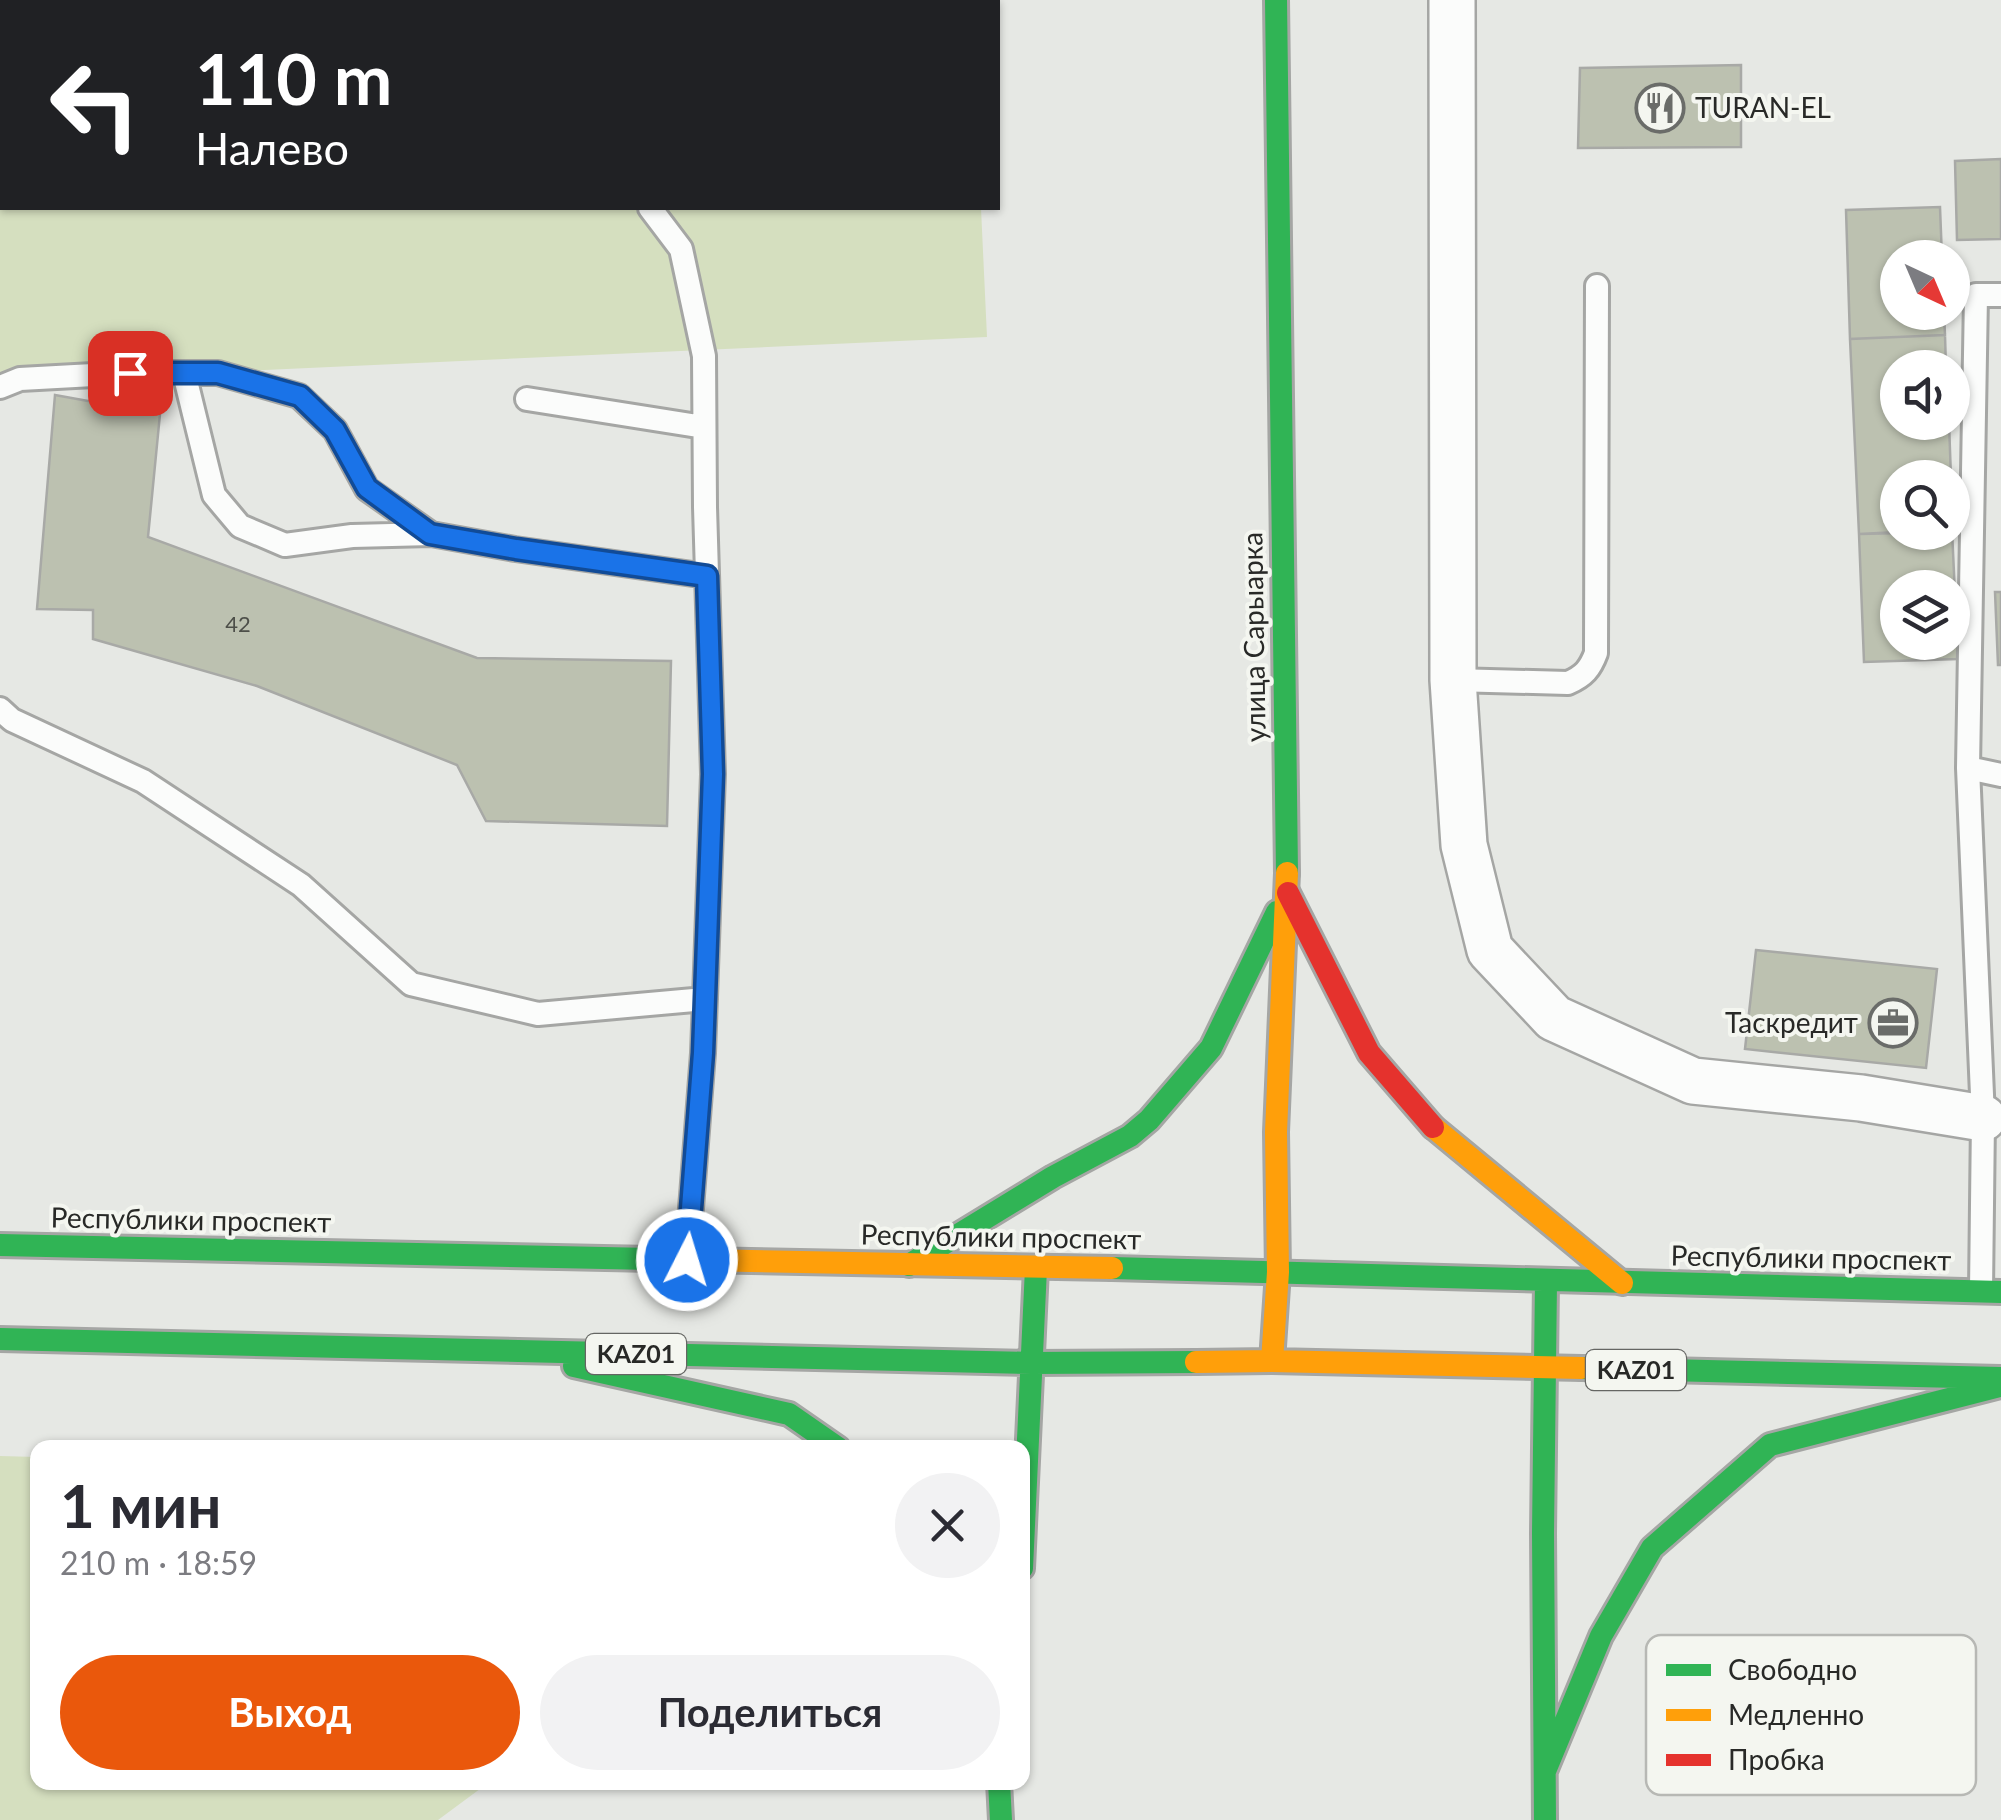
<!DOCTYPE html>
<html lang="ru">
<head>
<meta charset="utf-8">
<style>
	body { margin:0; font-family:Lato,sans-serif; background:#f2f2f3; color:#2b2b33; height:100vh; display:flex; flex-direction:column; font-size:38px; white-space:nowrap }
	* { box-sizing:border-box; margin:0 }
	p { font-size:32px; color:#7c7c81 }
	.icon { flex:none; width:55px; height:55px; fill:none; stroke:currentColor; stroke-width:2; stroke-linecap:round; stroke-linejoin:round }
	.map { position:relative; flex:1; overflow:hidden }
	.sheet { position:absolute; left:30px; top:1440px; width:1000px; height:350px; display:flex; flex-direction:column; background:#fff; border-radius:20px; box-shadow:0 2px 8px #0004 }
	.sheet>* { flex:none }
	.top-card { position:absolute; left:0px; top:0px; width:1000px; height:210px; box-shadow:0 2px 8px #0004; background:#202124; color:#fff; overflow:hidden }
	.needle { width:65px; rotate:136deg }
	.controls { position:absolute; left:1880px; top:240px; display:grid; gap:20px }
	.controls a { display:grid; place-items:center; width:90px; height:90px; border-radius:50%; background:#fff; box-shadow:0 2px 8px #0004; font-size:50px }
	.pin { position:absolute; display:grid; place-items:center; width:85px; height:85px; color:#fff; margin:-42px; border-radius:20px; box-shadow:0 5px 15px #0006 }
	.me { position:absolute; width:110px; margin:-55px; rotate:5deg; stroke-linejoin:round; filter:drop-shadow(0 0 8px #0008) }
	.turn { display:flex; align-items:center; gap:35px; height:210px; padding:0 30px; font-size:45px }
	.turn .icon { width:130px; height:130px; stroke-width:2.5 }
	.turn b { display:block; font-size:70px; line-height:85px }
	.round { display:grid; place-items:center; flex:none; width:105px; height:105px; border-radius:52px; background:#f2f2f3 }
	.head { display:flex; align-items:center; justify-content:space-between; height:170px; padding:0 30px }
	h1 { font-size:60px; font-weight:700; line-height:75px }
	.cta { display:flex; gap:20px; margin-top:auto; padding:20px 30px }
	.cta a { flex:1; height:115px; border-radius:60px; background:#ea580c; color:#fff; font-size:40px; font-weight:700; line-height:115px; text-align:center }
	.cta a+a { background:#f2f2f3; color:#2b2b33 }
	.map>svg:first-child { display:block }
	.green { fill:#d5dfbf }
	.building { fill:#bcc1b0; stroke:#a8a9a6; stroke-width:2.5; fill-rule:evenodd }
	.lines { fill:none; stroke-linecap:round; stroke-linejoin:round }
	.lane-casing { stroke:#a5a6a4; stroke-width:28 }
	.street-casing { stroke:#a5a6a4; stroke-width:50 }
	.fast-casing { stroke:#a5a6a4; stroke-width:28 }
	.slow-casing { stroke:#a5a6a4; stroke-width:28 }
	.jam-casing { stroke:#a5a6a4; stroke-width:28 }
	.lane { stroke:#fbfcfb; stroke-width:22 }
	.street { stroke:#fbfcfb; stroke-width:45 }
	.fast { stroke:#30b455; stroke-width:22 }
	.slow { stroke:#ff9f0a; stroke-width:22 }
	.jam { stroke:#e5322d; stroke-width:22 }
	.route-casing { stroke:#114b97; stroke-width:25 }
	.route { stroke:#1a73e8; stroke-width:18 }
	.labels { text-anchor:middle; stroke-width:8; stroke-linejoin:round; paint-order:stroke }
	.number-label { font-size:22px; fill:#4d4f49 }
	.shield { fill:#f4f6f0; stroke:#656663; stroke-width:2.5 }
	.shield-label { font-size:25px; font-weight:bold; fill:#282927 }
	.poi-label { font-size:28px; fill:#282927; stroke:#f4f6f0; text-anchor:start }
	.street-label { font-size:28px; fill:#282927; stroke:#f4f6f0 }
	.key { fill:#f4f6f0; stroke:#b7b8b4; stroke-width:2.5 }
	.key-label { font-size:28px; fill:#282927 }
</style>
</head>
<body>
<div class="map">
<svg width="2001" height="1820" viewBox="0 0 2001 1820">
	<rect width="100%" height="100%" fill="#e6e8e4"/>
	<!-- green -->
	<path class="green" d="M0,0H973V2H2V208H981L987,337L0,382Z
		M0,1456L37,1457L38,1782L488,1783L438,1820H0Z"/>
	<!-- building -->
	<path class="building" d="M1741,65V147L1578,148L1580,68Z
		M2001,159V239L1957,240L1955,161Z
		M1940,207L1942,258H1898V312H1944L1945,335L1850,339L1846,210Z
		M1945,335L1946,368H1898V422H1949L1951,478H1898V532L1859,534L1850,339Z
		M55,395L160,414L148,537L477,658L671,661L667,826L486,821L457,765L257,686L93,639V610L37,609Z
		M1952,530L1958,659L1864,662L1859,534L1952,532ZM1898,588H1952V642H1898Z
		M1995,592H2001V665H1998Z
		M1756,950L1937,969L1926,1068L1745,1049Z"/>
	<g class="lines">
		<!-- lane casing -->
		<g class="lane-casing">
			<path id="lane" d="M650,208L681,249L704,356L705,507L713,774L703,1053L687,1260
				M184,373L214,495L240,526L285,545L352,536L431,534
				M0,387L20,379L130,373H218L299,396L335,430L367,489L431,534L515,549L707,576
				M527,399L704,427
				M1453,680L1568,683C1584,676 1590,669 1596,653L1597,286
				M0,709L12,720L143,781L301,885L411,984L538,1014L705,999
				M1968,768L2001,775
				M1981,1291L1983,1118L1968,768L1976,295H2001"/>
		</g>
		<!-- street casing -->
		<g class="street-casing">
			<path id="street" d="M1452,0L1453,680L1464,845L1490,950L1554,1018L1693,1081L1861,1098L1983,1118"/>
		</g>
		<!-- fast casing -->
		<g class="fast-casing">
			<path id="fast" d="M1276,0L1287,873
				M0,1245L699,1260
				M909,1265L1053,1177L1130,1136L1149,1120L1211,1048L1277,912
				M1112,1268L2001,1292
				M0,1339L1032,1363L1196,1362
				M574,1366L789,1414L838,1448
				M1582,1368L2001,1378
				M1022,1568L1036,1268
				M1545,1771L1601,1636L1652,1548L1770,1445L2000,1386
				M999,1782L1001,1820
				M1545,1820L1543,1533L1546,1281"/>
		</g>
		<!-- slow casing -->
		<g class="slow-casing">
			<path id="slow" d="M1433,1127L1622,1283
				M699,1260L1112,1268
				M1272,1361L1278,1272L1276,1132L1287,873
				M1196,1362L1272,1361L1582,1368"/>
		</g>
		<!-- jam casing -->
		<g class="jam-casing">
			<path id="jam" d="M1288,893L1369,1053L1433,1127"/>
		</g>
		<!-- lane -->
		<use href="#lane" class="lane"/>
		<!-- street -->
		<use href="#street" class="street"/>
		<!-- fast -->
		<use href="#fast" class="fast"/>
		<!-- slow -->
		<use href="#slow" class="slow"/>
		<!-- jam -->
		<use href="#jam" class="jam"/>
	</g>
	<g class="lines">
		<!-- route casing -->
		<g class="route-casing">
			<path id="route" d="M130,373H218L300,396L335,430L367,488L430,534L516,549L707,576L713,774L703,1053L687,1260"/>
		</g>
		<!-- route -->
		<use href="#route" class="route"/>
	</g>
	<!-- icons -->
	<defs>
		<g id="restaurant-ring" transform="scale(2.5)"><circle r="9.5" fill="#f4f6f0" stroke="#6a6c69" stroke-width="1.5"/><path d="M-5-6h1v4h1v-4h1v4h1v-4h1v5L-1.5 .5V6h-2V.5L-5-1ZM5-6V6H3V1.5H1.5Q1.5-4 5-6Z" fill="#6a6c69"/></g>
		<g id="office-ring" transform="scale(2.5)"><circle r="9.5" fill="#f4f6f0" stroke="#6a6c69" stroke-width="1.5"/><path d="M-6-3h4V-5.5h4V-3h4V5H-6ZM-1-4.5V-3h2v-1.5ZM-6 0V1H6V0Z" fill="#6a6c69"/></g>
	</defs>
	<g fill-rule="evenodd">
		<use href="#restaurant-ring" x="1660" y="108"/>
		<use href="#office-ring" x="1893" y="1023"/>
	</g>
	<g class="labels">
		<!-- number labels -->
		<g class="number-label">
			<text x="238" y="632">42</text>
		</g>
		<!-- shield labels -->
		<g class="shield">
			<rect x="586" y="1334" width="100" height="40" rx="8"/>
			<rect x="1586" y="1350" width="100" height="40" rx="8"/>
		</g>
		<g class="shield-label">
			<text x="636" y="1363">KАZ01</text>
			<text x="1636" y="1379">KАZ01</text>
		</g>
		<!-- poi labels -->
		<g class="poi-label">
			<text x="1695" y="118">TURAN-EL</text>
			<text x="1858" y="1033" text-anchor="end">Таскредит</text>
		</g>
		<!-- street labels -->
		<g class="street-label">
			<text transform="translate(1254 637) rotate(-91)" y="10">улица Сарыарка</text>
			<text transform="translate(191 1220) rotate(1)" y="10">Республики проспект</text>
			<text transform="translate(1001 1237) rotate(1)" y="10">Республики проспект</text>
			<text transform="translate(1811 1258) rotate(1)" y="10">Республики проспект</text>
		</g>
	</g>
	<!-- legend -->
	<rect x="1646" y="1635" width="330" height="160" rx="15" class="key"/>
	<rect x="1666" y="1664" width="45" height="12" fill="#30b455"/>
	<rect x="1666" y="1709" width="45" height="12" fill="#ff9f0a"/>
	<rect x="1666" y="1754" width="45" height="12" fill="#e5322d"/>
	<g class="key-label">
		<text x="1728" y="1680">Свободно</text>
		<text x="1728" y="1725">Медленно</text>
		<text x="1728" y="1770">Пробка</text>
	</g>
</svg>
<div class="controls">
<a><svg class="needle" viewBox="-14 -14 28 28"><path d="M0-13l5 13h-10z" fill="#e53935"/><path d="M0 13l5-13h-10z" fill="#7c7c81"/></svg></a>
<a><svg class="icon" aria-label="sound" viewBox="0 0 24 24"><path d="M4 9h4l5-4v14l-5-4H4zM17 9q2 3 0 6"/></svg></a>
<a><svg class="icon" aria-label="search" viewBox="0 0 24 24"><circle cx="10" cy="10" r="6"/><path d="M15 15l6 6"/></svg></a>
<a><svg class="icon" aria-label="layers" viewBox="0 0 24 24"><path d="M12 4l9 5-9 5-9-5zM3 14l9 5 9-5"/></svg></a>
</div>
<div class="pin" style="left:130px;top:373px;background:#d93025"><svg class="icon" aria-label="arrive" viewBox="0 0 24 24"><path d="M6 21V4h12l-3 4 3 4H6"/></svg></div>
<svg class="me" style="left:687px;top:1260px" viewBox="-20 -20 40 40"><circle r="17" fill="#1a73e8" stroke="#fff" stroke-width="3"/><path d="M0-11L8 9 0 5-8 9z" fill="#fff"/></svg>
<div class="top-card">
<div class="turn"><svg class="icon" aria-label="left" viewBox="0 0 24 24"><path d="M17 20v-9H6M10 6l-5 5 5 5"/></svg><div><b>110 m</b>Налево</div></div>
</div>
<section class="sheet">
<div class="head"><div><h1>1 мин</h1><p>210 m · 18:59</p></div><a class="round"><svg class="icon" aria-label="close" viewBox="0 0 24 24"><path d="M6 6l12 12M18 6L6 18"/></svg></a></div>
<div class="cta"><a>Выход</a><a>Поделиться</a></div>
</section>
</div>
</body>
</html>
